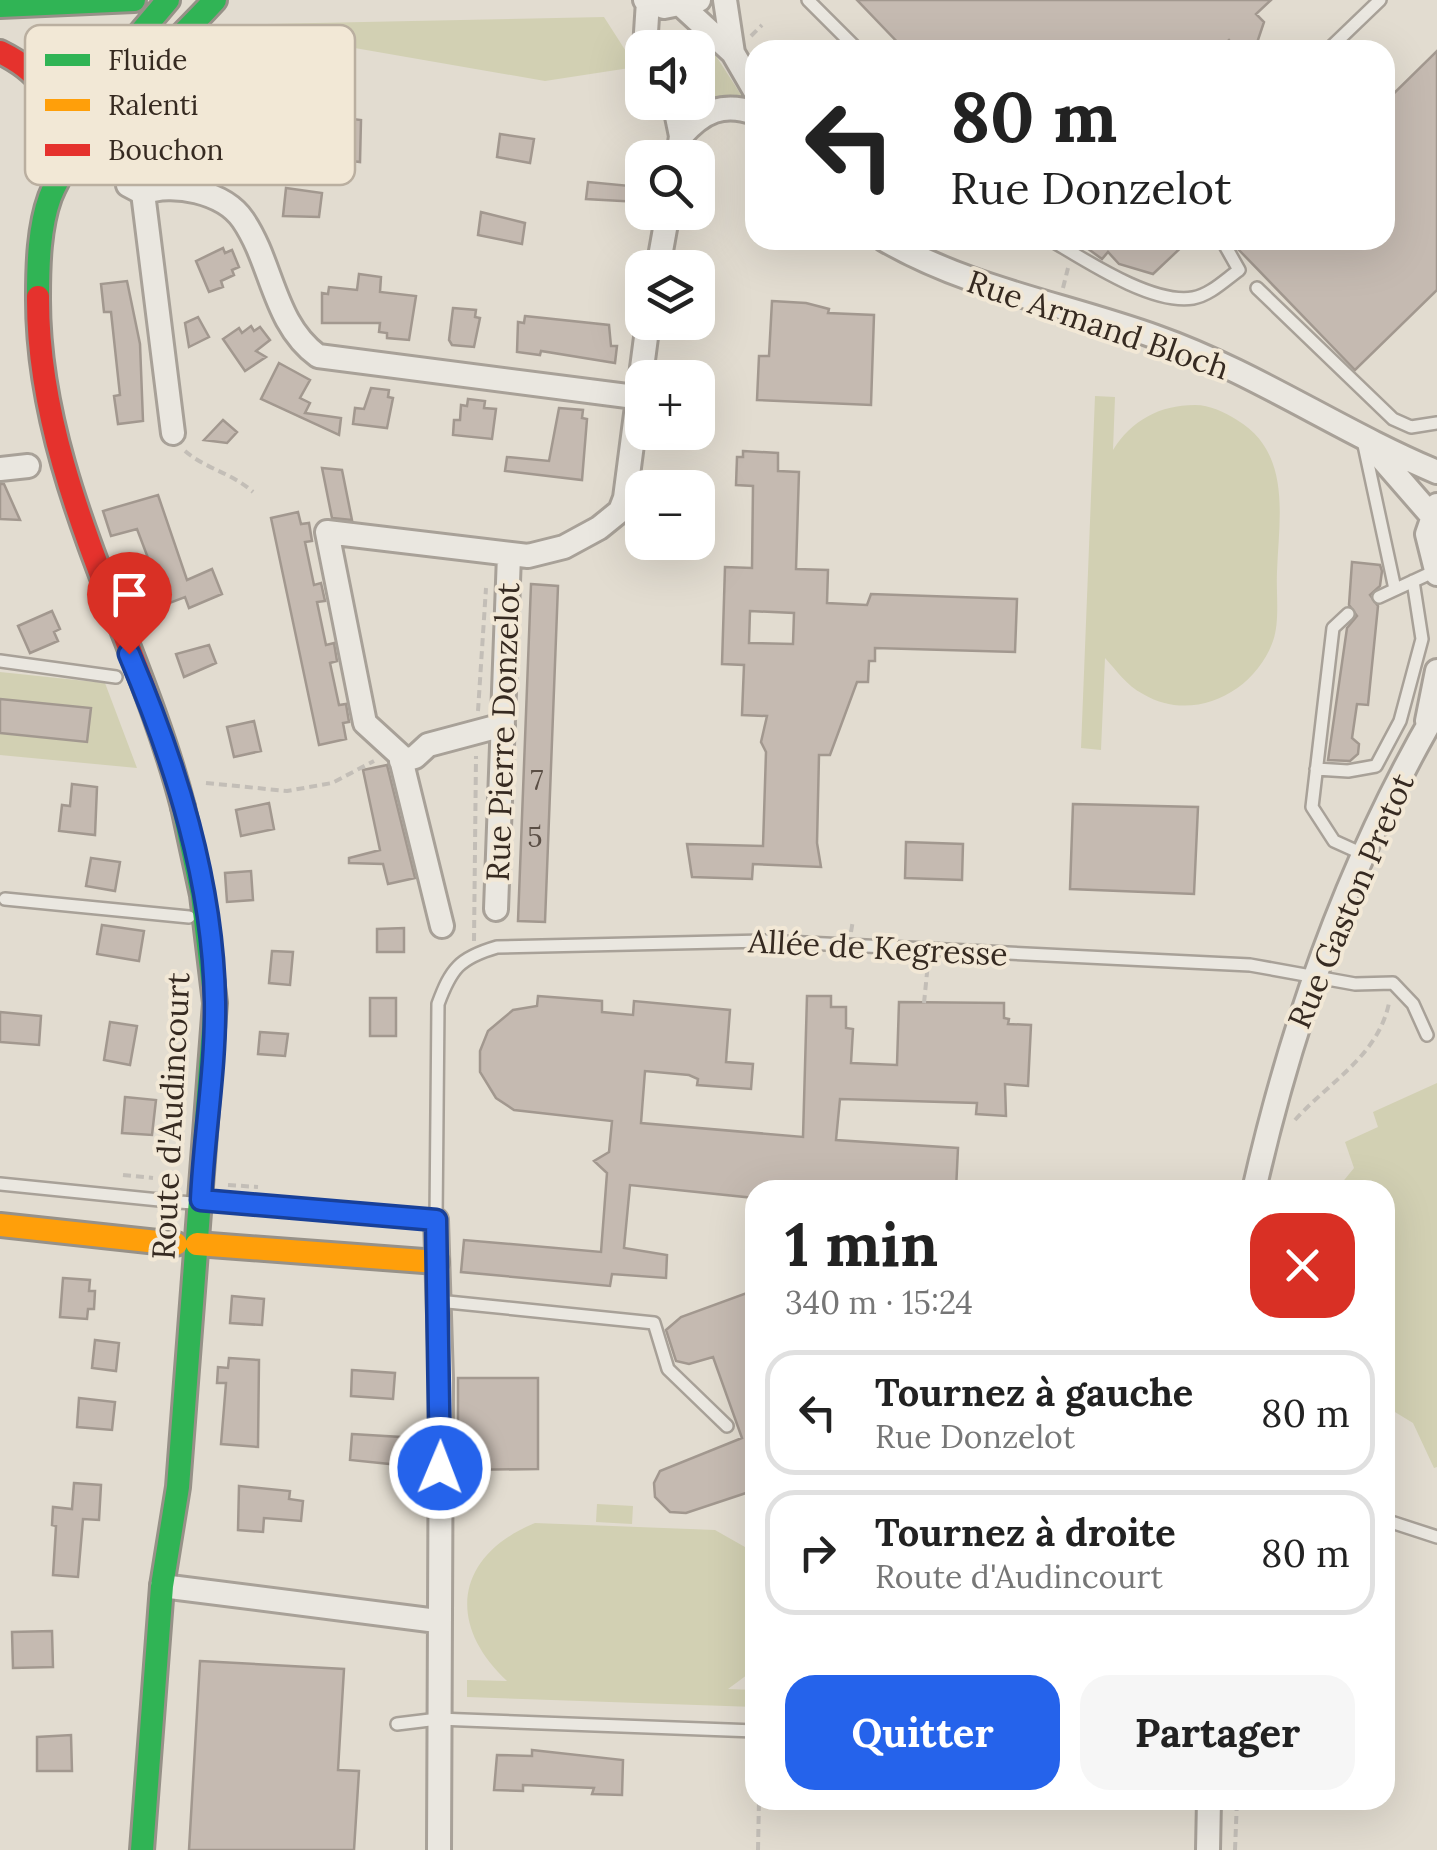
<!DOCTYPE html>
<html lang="fr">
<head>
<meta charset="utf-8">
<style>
	body { margin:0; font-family:Lora,serif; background:#f6f6f6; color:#222; height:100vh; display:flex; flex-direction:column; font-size:38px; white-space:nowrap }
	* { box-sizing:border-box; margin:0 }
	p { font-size:32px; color:#767676 }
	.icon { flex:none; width:55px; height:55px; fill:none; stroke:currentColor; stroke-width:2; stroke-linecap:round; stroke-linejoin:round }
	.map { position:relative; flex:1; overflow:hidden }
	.drawer { position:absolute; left:745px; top:1180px; width:650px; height:630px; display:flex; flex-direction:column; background:#fff; border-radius:30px; box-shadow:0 10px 40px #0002 }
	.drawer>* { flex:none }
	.hud { position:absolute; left:745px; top:40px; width:650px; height:210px; border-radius:30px; box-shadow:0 10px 40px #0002; background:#fff; color:#222; overflow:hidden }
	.fabs { position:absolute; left:625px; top:30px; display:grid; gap:20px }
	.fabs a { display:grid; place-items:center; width:90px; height:90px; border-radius:20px; background:#fff; box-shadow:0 10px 40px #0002; font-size:50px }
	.pin { position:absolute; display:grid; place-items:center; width:85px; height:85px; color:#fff; margin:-102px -42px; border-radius:50% 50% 50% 0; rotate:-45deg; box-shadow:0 0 10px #0007 }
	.pin .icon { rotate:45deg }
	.me { position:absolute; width:110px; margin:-55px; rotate:1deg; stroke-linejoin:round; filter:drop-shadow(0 0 8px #0008) }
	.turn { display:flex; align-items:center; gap:35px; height:210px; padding:0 40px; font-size:45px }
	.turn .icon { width:130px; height:130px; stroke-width:2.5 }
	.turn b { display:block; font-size:70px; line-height:85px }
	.round { display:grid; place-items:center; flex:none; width:105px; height:105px; border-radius:30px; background:#f6f6f6 }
	.headline { display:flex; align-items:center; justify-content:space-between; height:170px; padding:0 40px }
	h1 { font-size:60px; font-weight:700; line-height:75px }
	.primary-button { display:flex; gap:20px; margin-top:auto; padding:20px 40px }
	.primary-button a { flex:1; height:115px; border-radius:30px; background:#2563eb; color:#fff; font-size:40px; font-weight:700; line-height:115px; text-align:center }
	.primary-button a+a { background:#f6f6f6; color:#222 }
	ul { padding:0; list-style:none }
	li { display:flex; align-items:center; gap:30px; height:125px; margin:0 20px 15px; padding:0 20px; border:5px solid #e0e0e0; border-radius:30px }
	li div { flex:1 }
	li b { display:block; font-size:38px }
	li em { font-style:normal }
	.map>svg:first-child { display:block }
	.green { fill:#d2d0b3 }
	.building { fill:#c5bab1; stroke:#a2988f; stroke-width:2.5; fill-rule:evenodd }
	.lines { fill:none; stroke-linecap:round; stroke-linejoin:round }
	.lane-casing { stroke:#a8a198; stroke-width:16 }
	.street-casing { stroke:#a8a198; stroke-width:28 }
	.fast-casing { stroke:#979188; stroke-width:28 }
	.slow-casing { stroke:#979188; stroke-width:28 }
	.jam-casing { stroke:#979188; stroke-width:28 }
	.path { stroke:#c3beb7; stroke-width:4; stroke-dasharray:8 5; stroke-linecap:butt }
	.lane { stroke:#eae7e0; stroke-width:11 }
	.street { stroke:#eae7e0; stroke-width:22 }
	.fast { stroke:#30b455; stroke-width:22 }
	.slow { stroke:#ff9f0a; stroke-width:22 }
	.jam { stroke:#e5322d; stroke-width:22 }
	.route-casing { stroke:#184099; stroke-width:25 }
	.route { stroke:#2563eb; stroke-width:18 }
	.labels { text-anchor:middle; stroke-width:8; stroke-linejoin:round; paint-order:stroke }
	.number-label { font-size:28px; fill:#5a4e45 }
	.street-label { font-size:32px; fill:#362a21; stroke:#f2e8d6 }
	.key { fill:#f2e8d6; stroke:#baafa0; stroke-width:2.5 }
	.key-label { font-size:28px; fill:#362a21 }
</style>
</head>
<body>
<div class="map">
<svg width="1437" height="1850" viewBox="0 0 1437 1850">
	<rect width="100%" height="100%" fill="#e2dcd0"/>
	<!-- green -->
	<path class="green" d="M604,17L636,67L545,81L222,25Z
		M653,42H707L745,101L688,114L684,103L698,102V48L656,47Z
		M1095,396L1115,397L1113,450C1131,421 1159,405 1195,405C1210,405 1224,412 1237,420C1292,453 1279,517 1277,572C1276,594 1280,621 1273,641C1255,692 1193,724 1143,694C1126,685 1117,671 1105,658L1101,750L1081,748Z
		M0,672L105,683L137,768L0,755Z
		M1437,1083V1467L1434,1468L1413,1423L1385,1406V1190H1336L1354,1168L1345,1142L1378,1127L1373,1112Z
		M597,1504L633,1506L632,1524L596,1522Z
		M535,1523L715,1530L752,1551L755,1669L728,1689L755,1690V1707L467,1697V1680L507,1681C446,1624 455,1556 535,1523Z"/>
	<!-- building -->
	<path class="building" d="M857,0H1271L1256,14L1264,22L1257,43L1236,48L1229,40L1218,50H905Z
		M1437,51V290L1355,370L1238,249L1247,240H1385V102Z
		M329,116L361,120L360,162L328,158Z
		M500,134L534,139L530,163L497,157Z
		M588,182L641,187L639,202L586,199Z
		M286,188L322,193L319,217L283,216Z
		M481,212L525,223L522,244L478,235Z
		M1076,240H1189L1153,274L1119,264L1108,252L1102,259Z
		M223,248L225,253L232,250L239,267L232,270L234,275L221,281L223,287L209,292L196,261Z
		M359,274L381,277L380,292L416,296L409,340L387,338V333L379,332L380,323H322V293L328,294L329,287L357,290Z
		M127,281L140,344L143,421L118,424L114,396L120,395L111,312H104L101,284Z
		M772,301L806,303L829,309L828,313L874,315L871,405L757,400L759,356H769Z
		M453,308L476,310L475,317L480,318L474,347L452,345L449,340Z
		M525,316L609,325L611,346H617L615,363L541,351L540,355L517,352L518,322L524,323Z
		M198,317L209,337L189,347L185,323Z
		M251,326L254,331L260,327L270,340L256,351L266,357L245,371L223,339L239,328L242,333Z
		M279,363L310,380L300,398L310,403L305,413L341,418L339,435L261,399Z
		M371,388L389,390L388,397L393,398L387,428L353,424L355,408L364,409Z
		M468,399L485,401L484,408L496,409L492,439L453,435L454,420H460L461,405L467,406Z
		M559,408L583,410L582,418L587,419L582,480L505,471L507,457L549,461Z
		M223,420L237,432L227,443L204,440Z
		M743,451L778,453V471L799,472L796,569L828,570L827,603L867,605L871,594L1017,599L1015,652L875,648V661H869L868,682H857L830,755H819L817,843L821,867L753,864L752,879L692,877L687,844L763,846L766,752L761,742L767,716L742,715L744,665L722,664L725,567L752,568L753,486L736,485L737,457H743ZM750,611L794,613L793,644L749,643Z
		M322,468L342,470L352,520L332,518Z
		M0,484H4L20,520L0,519Z
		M158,495L187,580L212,569L222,594L189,608L185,597L146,612L136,588L156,579L137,529L111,536L103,511Z
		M298,512L301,524L309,523L312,541L305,542L314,585L321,583L325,601L317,602L326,645L334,643L337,661L330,663L339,705L346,704L349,722L343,723L346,739L319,745L271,518Z
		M1352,562L1380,565L1382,571L1380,586L1370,595L1378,606L1368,705L1357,704L1352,738L1359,744L1358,754L1350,761L1328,760L1347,628L1357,616L1349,605Z
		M531,584L558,586L545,922L518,921Z
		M52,611L60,629L54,632L58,641L30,653L18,626Z
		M209,645L216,663L184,677L176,654Z
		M0,699L91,708L87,742L0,733Z
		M254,721L261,751L234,757L227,727Z
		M387,765L415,878L388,884L383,864L349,863V858L380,850L363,770Z
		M72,784L97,787L95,835L59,831L62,805L70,806Z
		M269,803L274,829L241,836L236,810Z
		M1073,804L1198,807L1194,894L1070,889Z
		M906,842L963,844L962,880L905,878Z
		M91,858L120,862L115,891L86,886Z
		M251,871L253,900L227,902L225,873Z
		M102,925L144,931L139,961L97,954Z
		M404,928V952H377V929Z
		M272,951L293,952L290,985L269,983Z
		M538,996L602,1001V1012L633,1015L634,1001L730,1010L726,1062L753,1064L751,1089L697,1085L698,1079L689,1075L645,1071L641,1123L803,1137L807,996H831V1007H846V1028L853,1029L851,1063L897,1065L899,1002L1004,1003V1018L1009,1019L1008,1024L1031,1025L1028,1086L1005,1084L1006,1116L976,1114L977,1103L840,1099L836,1140L958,1148L956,1190H755V1198L630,1185L624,1248L667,1255L666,1278L612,1274L610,1286L461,1272L464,1240L601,1252L607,1173L594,1161L609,1152L612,1121L514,1110L496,1098L480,1072V1051L488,1031L513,1010L537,1006Z
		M370,998H396V1036H370Z
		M0,1012L41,1016L39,1045L0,1042Z
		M110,1022L137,1026L130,1065L104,1060Z
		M260,1032L288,1034L285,1056L258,1054Z
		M125,1097L156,1100L152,1135L122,1133Z
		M63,1278L90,1280L89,1291H95L94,1309H88L87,1319L60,1317Z
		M755,1290V1490L686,1513L670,1512L655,1497L654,1483L660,1471L742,1438L713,1357L689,1364L676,1361L666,1330L681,1317Z
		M232,1296L264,1299L262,1325L230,1323Z
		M95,1340L119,1343L116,1371L92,1368Z
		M229,1358L259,1360L258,1447L221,1444L226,1383H217L218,1367L228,1368Z
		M352,1370L395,1373L393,1399L351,1396Z
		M458,1378H538V1469L458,1470Z
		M79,1398L115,1402L112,1430L77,1427Z
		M352,1434L401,1437L400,1465L350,1460Z
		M74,1483L101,1485L99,1520L83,1519L78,1577L53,1575L56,1526L52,1525L53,1507L72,1509Z
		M239,1486L290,1491L289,1499L303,1501L301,1521L264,1518L263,1532L238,1530Z
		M52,1631L53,1667L13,1668L12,1632Z
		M200,1661L344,1669L338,1770L359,1771L354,1850H189Z
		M71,1735L72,1771H37V1737Z
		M532,1750L623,1760L622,1795L592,1794L594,1788L523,1785V1791L494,1790L497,1755L532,1756Z"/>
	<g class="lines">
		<!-- lane casing -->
		<g class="lane-casing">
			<path id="lane" d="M808,0L858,50
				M1328,50L1380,0
				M1051,240C1085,260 1152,305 1193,298C1210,295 1225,280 1239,270L1222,240
				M1257,288L1393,419L1411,427L1437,423
				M1364,445L1395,589
				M1379,597L1435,571
				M1348,614L1333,628L1312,807L1334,841L1365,855
				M0,661L116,677
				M1316,769L1348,771L1376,766L1400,721L1422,639L1413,581
				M5,899L189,917
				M0,1184L179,1202L436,1220L438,1004C451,969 459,958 497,947L765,941L1250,965L1355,984L1393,983L1413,1004L1427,1035
				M438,1301L654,1323L668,1369L727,1426
				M1385,1520L1437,1537
				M397,1724L438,1719L755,1731"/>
		</g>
		<!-- street casing -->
		<g class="street-casing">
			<path id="street" d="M645,0L664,7L699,0
				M725,0L733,53
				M682,6L733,53L755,91
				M645,48L648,1
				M674,102L681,136L678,158
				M681,136C703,111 723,102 755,113
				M128,185L143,193C172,181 224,192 243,220C273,264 273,323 318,356L635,397
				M143,193L173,433
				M885,240C970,289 1064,304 1156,337C1255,372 1341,432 1437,472
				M658,268L668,212
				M1377,453L1431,515
				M0,469L28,466
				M1437,505L1427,534L1437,574
				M1427,721L1437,671
				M401,761L415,757L428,745L503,725
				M496,909L509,555
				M442,926L400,755L365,723L327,532L528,556L564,547L599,528L620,511L625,498L648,322
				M1254,1190C1292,1022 1350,859 1437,710
				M436,1220L441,1379L439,1850
				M162,1586L437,1621
				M1208,1850L1209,1800"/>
		</g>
		<!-- fast casing -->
		<g class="fast-casing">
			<path id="fast" d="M0,6L134,0
				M64,137L113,65L168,0
				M38,297C38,265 39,227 50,197C75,132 167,53 215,0
				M142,1850L162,1586L178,1487L215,1003L202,895L183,807"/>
		</g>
		<!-- slow casing -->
		<g class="slow-casing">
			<path id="slow" d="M0,1225L176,1244
				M197,1244L437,1262"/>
		</g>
		<!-- jam casing -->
		<g class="jam-casing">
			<path id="jam" d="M0,52C45,74 61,102 55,152
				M38,297C37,477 139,636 183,807"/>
		</g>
		<!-- path -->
		<path class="path" d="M751,36L762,25
			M667,37L687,38
			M159,167L167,92
			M1063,288L1068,268
			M185,451C206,469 232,473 253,492
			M478,711L486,588
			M206,783L287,791L332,783L374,761
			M851,932L853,920
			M474,941L476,756
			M924,1003L928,963
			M1295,1120C1329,1082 1378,1056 1389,1003
			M123,1175L153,1178
			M228,1185L258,1187
			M758,1850L759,1800
			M1235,1850L1237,1800"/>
		<!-- lane -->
		<use href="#lane" class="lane"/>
		<!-- street -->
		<use href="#street" class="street"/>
		<!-- fast -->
		<use href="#fast" class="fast"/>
		<!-- slow -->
		<use href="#slow" class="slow"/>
		<!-- jam -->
		<use href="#jam" class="jam"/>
	</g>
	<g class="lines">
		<!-- route casing -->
		<g class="route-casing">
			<path id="route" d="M129,654C176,765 213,881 215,1002C216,1068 204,1135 201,1200L436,1220L440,1468"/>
		</g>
		<!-- route -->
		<use href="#route" class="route"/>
	</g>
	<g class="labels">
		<!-- number labels -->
		<g class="number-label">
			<text x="537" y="790">7</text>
			<text x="535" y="847">5</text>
		</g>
		<!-- street labels -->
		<g class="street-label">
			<text transform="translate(1098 325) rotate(19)" y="11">Rue Armand Bloch</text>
			<text transform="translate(503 732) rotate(-88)" y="11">Rue Pierre Donzelot</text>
			<text transform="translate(1351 901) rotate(-67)" y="11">Rue Gaston Pretot</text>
			<text transform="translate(878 948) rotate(3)" y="11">Allée de Kegresse</text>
			<text transform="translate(171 1116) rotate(-87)" y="11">Route d'Audincourt</text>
		</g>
	</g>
	<!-- legend -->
	<rect x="25" y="25" width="330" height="160" rx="15" class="key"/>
	<rect x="45" y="54" width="45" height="12" fill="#30b455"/>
	<rect x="45" y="99" width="45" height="12" fill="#ff9f0a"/>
	<rect x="45" y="144" width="45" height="12" fill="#e5322d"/>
	<g class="key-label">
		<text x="108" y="70">Fluide</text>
		<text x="108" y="115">Ralenti</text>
		<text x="108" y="160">Bouchon</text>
	</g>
</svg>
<div class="fabs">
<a><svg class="icon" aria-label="sound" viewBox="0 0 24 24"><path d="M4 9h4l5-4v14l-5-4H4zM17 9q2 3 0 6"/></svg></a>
<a><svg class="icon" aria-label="search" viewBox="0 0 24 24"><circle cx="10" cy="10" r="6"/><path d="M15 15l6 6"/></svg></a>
<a><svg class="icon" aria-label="layers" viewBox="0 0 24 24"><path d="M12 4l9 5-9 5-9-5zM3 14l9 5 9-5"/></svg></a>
<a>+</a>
<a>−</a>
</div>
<div class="pin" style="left:129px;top:654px;background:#d93025"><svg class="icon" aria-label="arrive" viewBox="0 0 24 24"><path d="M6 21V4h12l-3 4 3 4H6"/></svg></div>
<svg class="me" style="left:440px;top:1468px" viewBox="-20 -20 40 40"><circle r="17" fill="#2563eb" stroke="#fff" stroke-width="3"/><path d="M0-11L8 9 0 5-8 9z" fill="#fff"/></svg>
<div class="hud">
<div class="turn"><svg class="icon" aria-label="left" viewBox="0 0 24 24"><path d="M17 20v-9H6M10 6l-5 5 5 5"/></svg><div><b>80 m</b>Rue Donzelot</div></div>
</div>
<section class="drawer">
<div class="headline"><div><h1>1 min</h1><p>340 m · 15:24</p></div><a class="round" style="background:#d93025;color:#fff"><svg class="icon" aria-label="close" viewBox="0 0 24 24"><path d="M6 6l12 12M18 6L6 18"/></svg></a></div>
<ul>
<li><svg class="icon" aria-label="left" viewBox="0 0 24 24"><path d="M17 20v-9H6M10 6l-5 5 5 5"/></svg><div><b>Tournez à gauche</b><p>Rue Donzelot</p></div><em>80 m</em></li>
<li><svg class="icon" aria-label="right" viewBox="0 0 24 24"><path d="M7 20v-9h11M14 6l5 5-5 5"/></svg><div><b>Tournez à droite</b><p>Route d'Audincourt</p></div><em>80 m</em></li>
</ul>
<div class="primary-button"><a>Quitter</a><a>Partager</a></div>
</section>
</div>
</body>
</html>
